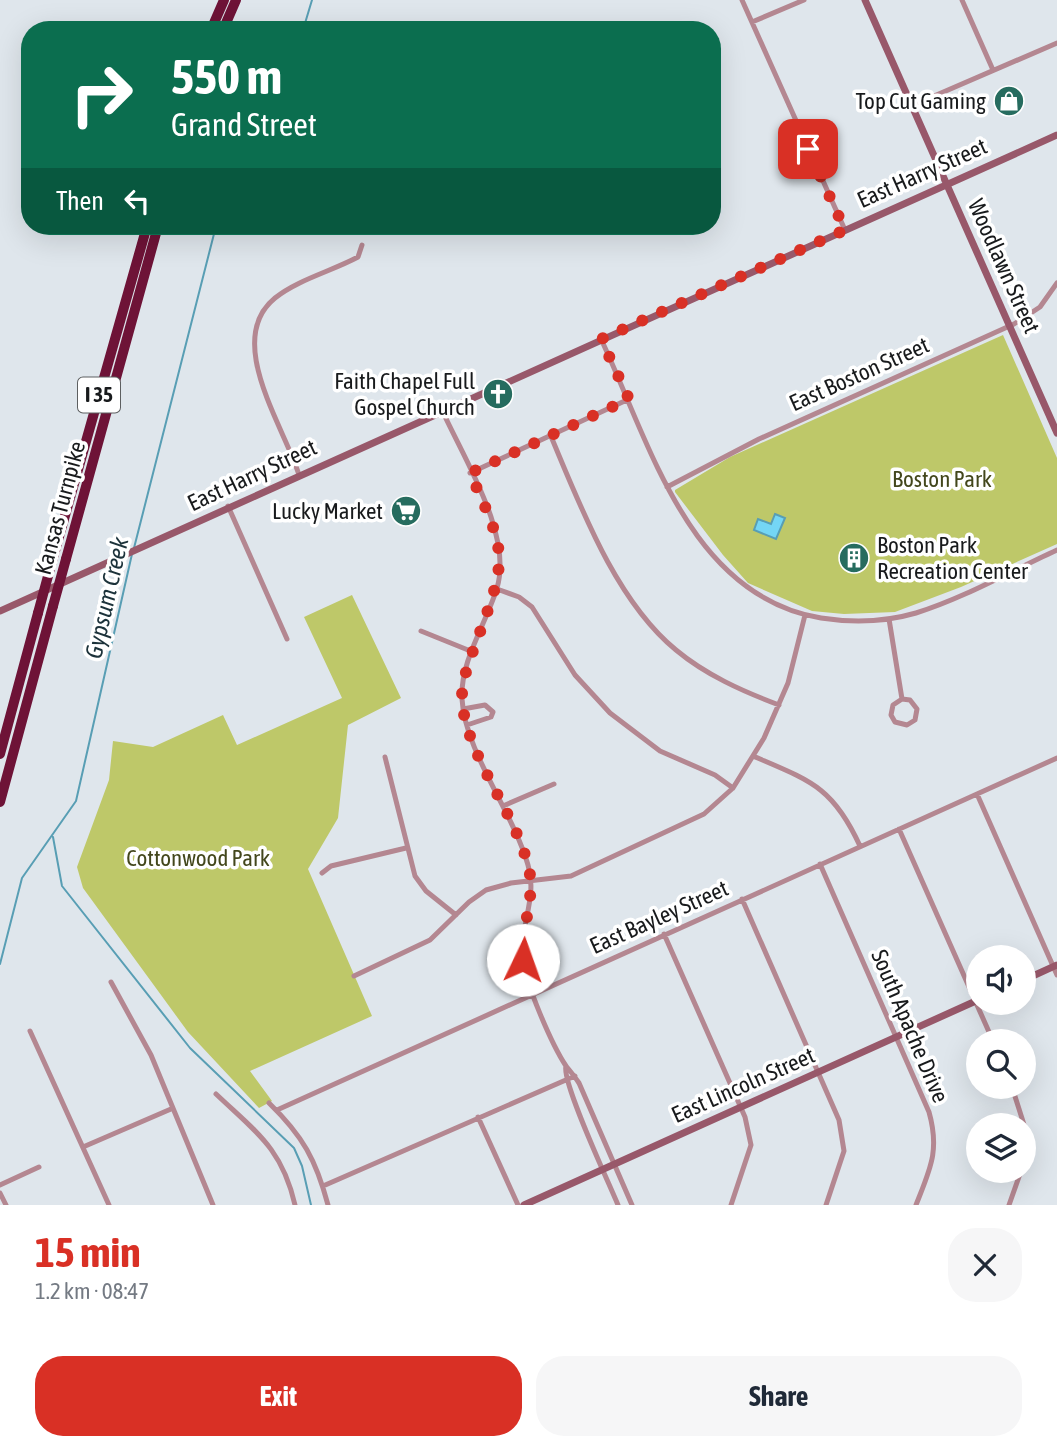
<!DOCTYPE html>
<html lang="en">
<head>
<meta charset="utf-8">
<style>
	body { margin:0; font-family:"Asap Condensed",sans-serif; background:#f6f6f7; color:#1f2937; height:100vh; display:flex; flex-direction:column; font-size:26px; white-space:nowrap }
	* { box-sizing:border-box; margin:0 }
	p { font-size:23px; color:#747a83 }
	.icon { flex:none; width:38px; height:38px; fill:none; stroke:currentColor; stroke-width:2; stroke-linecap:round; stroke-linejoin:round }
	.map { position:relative; height:1205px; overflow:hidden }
	.details { display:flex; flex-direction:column; background:#fff; flex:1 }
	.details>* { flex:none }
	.top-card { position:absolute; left:21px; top:21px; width:700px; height:214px; border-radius:28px; box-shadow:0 7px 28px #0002; background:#0b6e4f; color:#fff; overflow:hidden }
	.fabs { position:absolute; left:966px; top:945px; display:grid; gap:14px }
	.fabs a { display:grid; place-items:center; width:70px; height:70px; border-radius:50%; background:#fff; box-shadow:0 7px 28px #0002; font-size:35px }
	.pin { position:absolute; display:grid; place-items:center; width:60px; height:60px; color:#fff; margin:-30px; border-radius:14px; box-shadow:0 4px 10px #0006 }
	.me { position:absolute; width:77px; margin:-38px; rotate:3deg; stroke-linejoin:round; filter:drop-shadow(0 0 5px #0008) }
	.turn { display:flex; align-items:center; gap:24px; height:147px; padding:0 35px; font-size:32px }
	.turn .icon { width:91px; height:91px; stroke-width:2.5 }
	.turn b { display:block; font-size:49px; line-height:60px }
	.then { display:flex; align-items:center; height:66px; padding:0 35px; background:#0003; gap:14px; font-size:26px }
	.round { display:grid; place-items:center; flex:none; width:74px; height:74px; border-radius:28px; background:#f6f6f7 }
	.headline { display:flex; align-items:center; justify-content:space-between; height:119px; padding:0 35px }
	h1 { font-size:42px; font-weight:700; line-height:52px; color:#d93025 }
	.action { display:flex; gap:14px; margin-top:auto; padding:14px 35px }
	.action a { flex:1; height:80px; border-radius:28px; background:#d93025; color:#fff; font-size:28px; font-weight:700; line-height:80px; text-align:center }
	.action a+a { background:#f6f6f7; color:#1f2937 }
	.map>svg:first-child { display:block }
	.green { fill:#bec869 }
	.water { fill:#74d6f5; stroke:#589eb4; stroke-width:2 }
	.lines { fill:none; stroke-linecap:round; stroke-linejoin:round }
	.stream { stroke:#589eb4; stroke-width:2 }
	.street { stroke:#b48791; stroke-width:5 }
	.secondary { stroke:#98586a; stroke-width:7 }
	.highway { stroke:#6e1337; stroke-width:10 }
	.highway-bridge { stroke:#6e1337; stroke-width:10 }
	.route { stroke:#d93025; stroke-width:12; stroke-dasharray:0 21.6 }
	.labels { text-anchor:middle; stroke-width:7; stroke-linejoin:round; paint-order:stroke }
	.shield { fill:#fff; stroke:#5d5f60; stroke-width:2 }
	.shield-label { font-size:21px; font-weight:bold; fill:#181a1c }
	.poi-label { font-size:23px; fill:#181a1c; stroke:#fff; text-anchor:end }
	.street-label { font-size:23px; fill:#181a1c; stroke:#fff }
	.park-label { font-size:23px; fill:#43471c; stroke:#fff }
	.water-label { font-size:24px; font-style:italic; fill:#1c323a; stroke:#fff }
</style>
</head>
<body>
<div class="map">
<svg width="1057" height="1205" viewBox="0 0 1057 1205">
	<rect width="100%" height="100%" fill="#dfe6ec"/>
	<!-- green -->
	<path class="green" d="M1003,335L1057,458V544L961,587L895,612L844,614L812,611L748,583L723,555L675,492V490L730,457Z
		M352,595L401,698L348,725L338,818L308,869L372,1016L250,1071L272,1101L259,1108L188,1032L83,888L77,867L109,780L113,741L153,747L223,715L237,745L342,698L304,617Z"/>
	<!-- water -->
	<path class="water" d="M775,514L785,518L776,539L754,530L758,519L771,524Z"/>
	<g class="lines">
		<!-- stream -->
		<path class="stream" d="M303,30L312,0
			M134,548L216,226
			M53,837L62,886L190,1048L294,1148L302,1166L311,1205
			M0,964L22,878L76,801L132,554"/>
		<!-- street -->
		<path class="street" d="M742,0L845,230
			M962,0L993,70
			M752,22L804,0
			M911,106L1057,43
			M601,339C650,443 689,596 821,618C853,623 885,622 916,613C964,598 1011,571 1057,550
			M442,410C464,459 513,535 497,588C486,624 460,661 462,699C465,752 513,812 528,865C538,898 519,926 523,959C525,983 552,1045 566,1066C571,1072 575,1077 579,1083L632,1205
			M550,434C580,505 615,600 676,650C706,675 742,691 779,705
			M470,473L629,399
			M299,475C285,428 223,340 275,298C297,280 332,271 358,257L362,245
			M667,487L759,439L1014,324L1040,307L1057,283
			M228,506L287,639
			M497,589L519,597L532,607L575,675L610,713L660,751L715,775L733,788
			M889,619L902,699L893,705L891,715L895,722L907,725L915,720L917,709L910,700L902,699
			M421,631L473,652
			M463,709L485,705L493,712L491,717L467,725
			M753,756C811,781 833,787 860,846
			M385,757L415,876L426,891L456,915
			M977,794L1057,975
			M503,806L554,784
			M899,829L993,1041
			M820,864L929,1112C940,1151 930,1169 916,1205
			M322,873L331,866L406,848
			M742,899L839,1120L844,1151L826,1205
			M664,934L745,1117L751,1145L731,1205
			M354,976L430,940L469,902L486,890L511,883L571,876L704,814L733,788L764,738L788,683L805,615
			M111,982L151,1055L213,1205
			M30,1031L109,1205
			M566,1066C561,1081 609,1183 618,1205
			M1012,1087L1026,1131L1024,1160
			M216,1094C256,1132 282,1148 295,1205
			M269,1103C303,1136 316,1160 328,1205
			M277,1110L1057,758
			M478,1117L518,1205
			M83,1147L171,1109
			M0,1185L39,1167
			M323,1186L575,1076
			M0,1193L6,1205
			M1009,1205L1021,1171"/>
		<!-- secondary -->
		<path class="secondary" d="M865,0L1057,433
			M0,611L1057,135
			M1024,980L1057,965
			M524,1205L978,1000"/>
		<!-- highway -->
		<path class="highway" d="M211,30L224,0
			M223,30L236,0
			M66,559L158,226
			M51,565L147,226
			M0,754L38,613
			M0,802L53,606"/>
		<!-- highway-bridge -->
		<path class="highway-bridge" d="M53,606L66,559
			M38,613L51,565"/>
	</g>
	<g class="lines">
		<!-- route -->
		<path class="route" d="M523,960C520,927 537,898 528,865C514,811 468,758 462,702C461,680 470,660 477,640C508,557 507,554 470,473L629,399L601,339L845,230L808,149"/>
	</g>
	<!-- icons -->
	<defs>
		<g id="shop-disc" transform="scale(1.575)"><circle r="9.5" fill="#266c5f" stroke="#fff"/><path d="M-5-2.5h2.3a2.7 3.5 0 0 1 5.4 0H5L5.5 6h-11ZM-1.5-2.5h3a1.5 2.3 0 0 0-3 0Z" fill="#fff"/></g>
		<g id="church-disc" transform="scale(1.575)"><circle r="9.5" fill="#266c5f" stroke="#fff"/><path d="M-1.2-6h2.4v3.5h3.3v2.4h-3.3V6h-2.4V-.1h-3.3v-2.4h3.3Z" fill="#fff"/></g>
		<g id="supermarket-disc" transform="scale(1.575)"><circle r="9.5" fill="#266c5f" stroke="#fff"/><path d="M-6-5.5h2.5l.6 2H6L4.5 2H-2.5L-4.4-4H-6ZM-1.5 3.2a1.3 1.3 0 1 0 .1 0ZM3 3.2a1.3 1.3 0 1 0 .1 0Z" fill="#fff"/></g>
		<g id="building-disc" transform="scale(1.575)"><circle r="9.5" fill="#266c5f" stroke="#fff"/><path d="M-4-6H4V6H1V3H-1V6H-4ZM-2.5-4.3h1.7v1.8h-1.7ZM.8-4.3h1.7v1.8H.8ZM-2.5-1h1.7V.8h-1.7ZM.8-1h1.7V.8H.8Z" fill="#fff"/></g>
	</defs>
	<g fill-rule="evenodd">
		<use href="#shop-disc" x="1009" y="101"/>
		<use href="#church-disc" x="498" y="394"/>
		<use href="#supermarket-disc" x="406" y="511"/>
		<use href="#building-disc" x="854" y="558"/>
	</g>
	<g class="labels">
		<!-- shield labels -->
		<rect class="shield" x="78" y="377.5" width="42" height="35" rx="5"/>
		<g class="shield-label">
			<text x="99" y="402">I 35</text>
		</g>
		<!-- poi labels -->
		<g class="poi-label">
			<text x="986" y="109">Top Cut Gaming</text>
			<text x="475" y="389">Faith Chapel Full<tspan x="475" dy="26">Gospel Church</tspan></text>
			<text x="383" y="519">Lucky Market</text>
			<text x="877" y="553" text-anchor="start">Boston Park<tspan x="877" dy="26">Recreation Center</tspan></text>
		</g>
		<!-- street labels -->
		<g class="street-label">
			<text transform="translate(922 173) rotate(-24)" y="8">East Harry Street</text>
			<text transform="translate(1004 266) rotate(66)" y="8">Woodlawn Street</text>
			<text transform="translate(859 374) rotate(-24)" y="8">East Boston Street</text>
			<text transform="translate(252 475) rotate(-25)" y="8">East Harry Street</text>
			<text transform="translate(60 508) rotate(-75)" y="8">Kansas Turnpike</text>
			<text transform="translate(659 917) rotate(-24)" y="8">East Bayley Street</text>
			<text transform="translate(910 1026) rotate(67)" y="8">South Apache Drive</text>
			<text transform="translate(743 1085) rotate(-24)" y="8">East Lincoln Street</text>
		</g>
		<!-- park labels -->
		<g class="park-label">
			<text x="942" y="487">Boston Park</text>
			<text x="198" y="866">Cottonwood Park</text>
		</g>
		<!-- water labels -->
		<g class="water-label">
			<text transform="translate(107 598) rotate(-77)" y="8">Gypsum Creek</text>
		</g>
	</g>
</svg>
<div class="fabs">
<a><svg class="icon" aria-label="sound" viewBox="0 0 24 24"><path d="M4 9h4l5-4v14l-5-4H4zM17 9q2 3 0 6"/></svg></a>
<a><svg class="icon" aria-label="search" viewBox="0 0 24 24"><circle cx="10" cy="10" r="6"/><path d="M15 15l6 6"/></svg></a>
<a><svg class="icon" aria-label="layers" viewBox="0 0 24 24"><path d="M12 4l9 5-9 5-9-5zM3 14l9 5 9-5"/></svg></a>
</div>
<div class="pin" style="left:808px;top:149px;background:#d93025"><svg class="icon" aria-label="arrive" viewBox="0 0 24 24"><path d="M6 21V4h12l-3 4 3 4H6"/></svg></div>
<svg class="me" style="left:523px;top:960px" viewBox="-20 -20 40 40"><circle r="19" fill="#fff"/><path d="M0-13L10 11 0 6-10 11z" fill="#d93025"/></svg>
<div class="top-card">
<div class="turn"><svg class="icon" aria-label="right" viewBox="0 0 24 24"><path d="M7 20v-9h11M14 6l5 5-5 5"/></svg><div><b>550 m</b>Grand Street</div></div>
<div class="then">Then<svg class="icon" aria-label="left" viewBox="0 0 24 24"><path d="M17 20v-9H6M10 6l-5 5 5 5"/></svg></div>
</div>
</div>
<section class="details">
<div class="headline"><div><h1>15 min</h1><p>1.2 km · 08:47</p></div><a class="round"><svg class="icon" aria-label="close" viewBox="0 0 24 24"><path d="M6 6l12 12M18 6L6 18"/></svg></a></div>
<div class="action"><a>Exit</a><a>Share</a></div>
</section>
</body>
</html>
